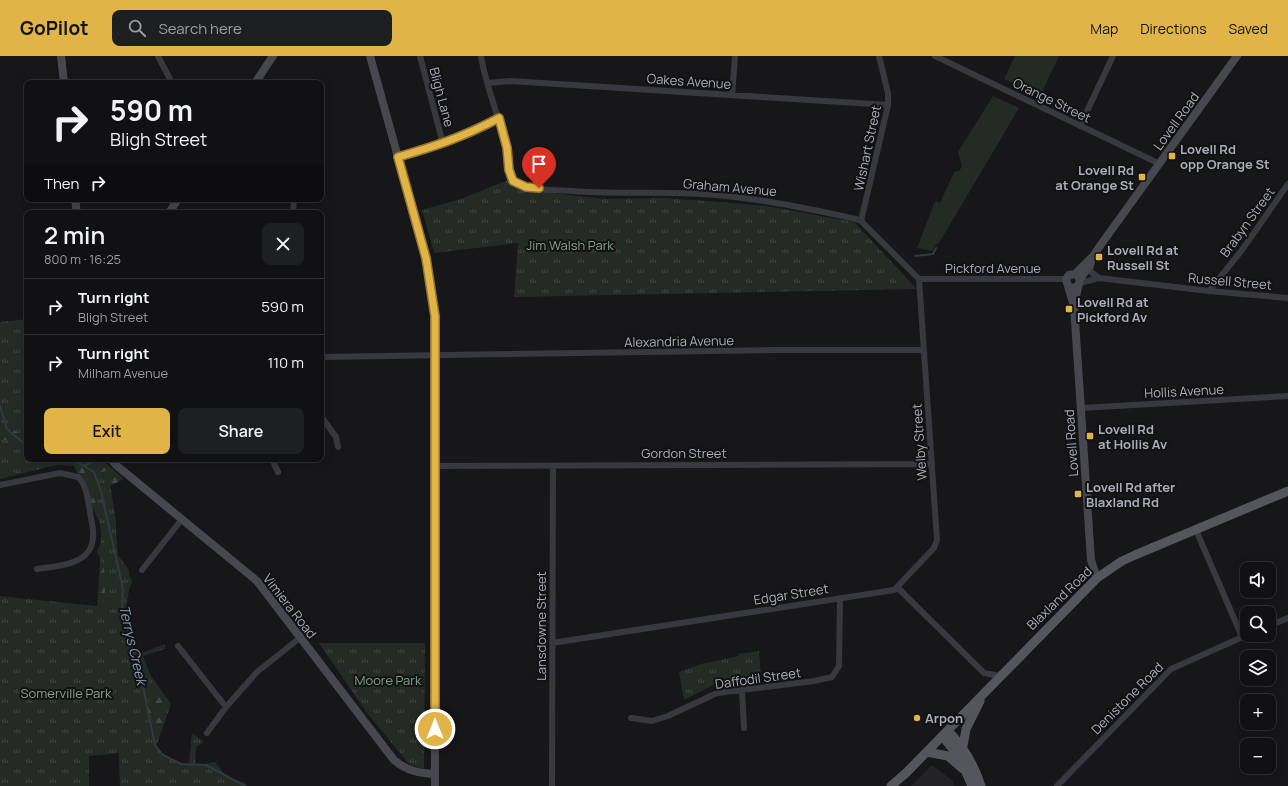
<!DOCTYPE html>
<html lang="en">
<head>
<meta charset="utf-8">
<style>
	body { margin:0; font-family:Manrope,sans-serif; background:#1e1f21; color:#f1f3f6; height:100vh; display:flex; flex-direction:column; font-size:15px; white-space:nowrap }
	* { box-sizing:border-box; margin:0 }
	p { font-size:13px; color:#9c9da0 }
	.icon { flex:none; width:22px; height:22px; fill:none; stroke:currentColor; stroke-width:2; stroke-linecap:round; stroke-linejoin:round }
	.map { position:relative; flex:1; overflow:hidden }
	.details { position:absolute; left:24px; top:154px; width:300px; height:252px; display:flex; flex-direction:column; background:#111113; border-radius:8px; box-shadow:0 2px 10px #0003,0 0 0 1px #303133 }
	.details>* { flex:none }
	.hud { position:absolute; left:24px; top:24px; width:300px; height:122px; border-radius:8px; box-shadow:0 2px 10px #0003,0 0 0 1px #303133; background:#111113; color:#f1f3f6; overflow:hidden }
	.fabs { position:absolute; left:1240px; top:506px; display:grid; gap:8px }
	.fabs a { display:grid; place-items:center; width:36px; height:36px; border-radius:8px; background:#111113; box-shadow:0 2px 10px #0003,0 0 0 1px #303133; font-size:20px }
	.pin { position:absolute; display:grid; place-items:center; width:34px; height:34px; color:#fff; margin:-41px -17px; border-radius:50% 50% 50% 0; rotate:-45deg; box-shadow:0 0 4px #0007 }
	.pin .icon { rotate:45deg }
	.me { position:absolute; width:44px; margin:-22px; rotate:0deg; stroke-linejoin:round; filter:drop-shadow(0 0 3px #0008) }
	.turn { display:flex; align-items:center; gap:14px; height:84px; padding:0 20px; font-size:18px }
	.turn .icon { width:52px; height:52px; stroke-width:2.5 }
	.turn b { display:block; font-size:28px; line-height:34px }
	.then { display:flex; align-items:center; height:38px; padding:0 20px; background:#0003; gap:8px; font-size:15px }
	.round { display:grid; place-items:center; flex:none; width:42px; height:42px; border-radius:8px; background:#1e1f21 }
	.head { display:flex; align-items:center; justify-content:space-between; height:68px; padding:0 20px }
	h1 { font-size:24px; font-weight:600; line-height:30px }
	.cta { display:flex; gap:8px; margin-top:auto; padding:8px 20px }
	.cta a { flex:1; height:46px; border-radius:8px; background:#e1b447; color:#111; font-size:16px; font-weight:600; line-height:46px; text-align:center }
	.cta a+a { background:#1e1f21; color:#f1f3f6 }
	ul { padding:0; list-style:none }
	li { display:flex; align-items:center; gap:12px; height:56px; padding:0 20px; border-top:1px solid #303133 }
	li div { flex:1 }
	li b { display:block; font-size:15px }
	li em { font-style:normal }
	header { display:flex; align-items:center; gap:24px; box-sizing:border-box; height:56px; padding:0 20px; background:#e1b447; color:#111 }
	header strong { font-size:19px }
	nav { display:flex; gap:22px; margin-inline-start:auto; font-size:14px }
	.search { width:280px; height:36px; background:#1e1f21; display:flex; align-items:center; gap:10px; box-sizing:border-box; padding:0 14px; border-radius:8px; color:#9c9da0; font-size:15px }
	.map>svg:first-child { display:block }
	.built { fill:#232326 }
	.grass { fill:#242b25 }
	.forest { fill:url(#forest-firs) }
	.park { fill:url(#park-tufts) }
	.lines { fill:none; stroke-linecap:round; stroke-linejoin:round }
	.stream { stroke:#313941; stroke-width:2 }
	.street { stroke:#38393e; stroke-width:6 }
	.secondary { stroke:#47484d; stroke-width:8 }
	.primary { stroke:#55565c; stroke-width:9 }
	.route-casing { stroke:#92752e; stroke-width:10 }
	.route { stroke:#e1b447; stroke-width:7 }
	.poi-dot { fill:#e1b447; stroke:#121214; stroke-width:1.5 }
	.labels { text-anchor:middle; stroke-width:4; stroke-linejoin:round; paint-order:stroke }
	.street-label { font-size:13px; fill:#abaeb8; stroke:#121214 }
	.poi-label { font-size:13px; font-weight:bold; fill:#abaeb8; stroke:#121214; text-anchor:start }
	.park-label { font-size:13px; fill:#83a186; stroke:#121214 }
	.water-label { font-size:14px; font-style:italic; fill:#859aaf; stroke:#121214 }
</style>
</head>
<body>
<header>
<strong>GoPilot</strong>
<div class="search"><svg class="icon" aria-label="search" viewBox="0 0 24 24"><circle cx="10" cy="10" r="6"/><path d="M15 15l6 6"/></svg>Search here</div>
<nav><a>Map</a><a>Directions</a><a>Saved</a></nav>
</header>
<div class="map">
<svg width="1288" height="730" viewBox="0 0 1288 730">
	<defs>
		<pattern id="forest-firs" width="22" height="20" patternUnits="userSpaceOnUse"><rect width="22" height="20" fill="#242b25"/><path d="M5 1l3.5 6h-7zM16 11l3.5 6h-7z" fill="#414743"/></pattern>
		<pattern id="park-tufts" width="24" height="20" patternUnits="userSpaceOnUse"><rect width="24" height="20" fill="#242b25"/><path d="M3 7l-1-3M5 7V3M7 7l1-3M15 17l-1-3M17 17v-4M19 17l1-3" fill="none" stroke="#414743"/></pattern>
	</defs>
	<rect width="100%" height="100%" fill="#171719"/>
	<!-- built -->
	<path class="built" d="M932,709L953,725L954,730H911Z"/>
	<!-- grass -->
	<path class="grass" d="M1015,0H1059L1040,40L1004,23Z
		M993,40L1019,52L939,187L935,189L932,195L917,192L935,145L940,147L954,116L960,114L962,110L958,96Z"/>
	<!-- forest -->
	<path class="forest" d="M0,269L27,363V403H101L124,423L110,430L118,499L132,525L118,564L139,603L171,648L152,701L96,569L102,472L74,410L56,409L0,423Z"/>
	<!-- park -->
	<path class="park" d="M508,124L523,134L606,143L665,142L719,146L766,150L854,166L917,233L514,241L518,187L434,197L422,154L461,143Z
		M27,263V383L0,365V266Z
		M0,382L27,393V403H64L63,405L0,421Z
		M106,415L112,419L109,422L116,465L117,498L129,514V520L131,523L121,581L127,586L130,583L141,597L165,588V593L143,600L156,634L147,647C150,676 153,706 189,708L192,677L204,686L196,691L195,710L215,706L227,721L245,727L248,730H120L119,697L89,700V730H0V540L106,551L104,513L97,495C99,491 101,487 101,483C102,471 93,428 85,420Z
		M319,587H425L424,713L410,709L395,691L367,657Z
		M759,595L761,623L715,628L684,644L679,616L701,608L739,600L738,598Z"/>
	<g class="lines">
		<!-- stream -->
		<path class="stream" d="M915,200L933,198L936,192
			M0,350L7,373L27,390
			M72,403L94,416L101,435L123,533L122,554L142,626L155,689L163,699L181,708L206,709L245,730
			M84,410L98,403"/>
		<!-- street -->
		<path class="street" d="M158,0L172,27
			M420,0L443,88
			M481,0C486,31 499,60 506,91C508,101 505,118 514,125C527,135 557,134 573,135C608,138 642,136 676,137C738,138 797,150 856,163L861,165L919,223
			M935,0L1160,108
			M488,27L510,25L888,49
			M732,39L735,0
			M1080,70L1113,0
			M398,101C435,90 464,81 499,62
			M293,157L294,143
			M861,165L888,49V37L879,0
			M1090,209L1091,216L1099,222
			M919,223H1066
			M1080,227L1099,222L1209,235L1288,242
			M1209,235L1242,194L1288,128
			M321,301L773,294H924
			M1081,352L1288,340
			M321,360L336,381L338,391
			M272,403L278,416
			M435,410L932,408
			M0,429L60,417L78,421C87,430 88,444 90,456C91,464 94,473 93,481C92,509 58,510 37,513
			M1196,474L1242,581
			M142,514L182,463
			M897,531L984,617L1000,620
			M1269,570L1288,562
			M552,587L894,534L897,531L934,492L937,484L919,223
			M178,590L226,651
			M742,634L744,672
			M631,662L652,665L668,660L717,637L814,625L832,621L839,610L840,542
			M207,677L226,651L257,616L301,581
			M552,730L553,410
			M1057,730L1171,613L1247,579"/>
		<!-- secondary -->
		<path class="secondary" d="M61,0L64,27
			M370,0L426,202L434,251L435,730
			M255,27L273,0
			M75,143L77,157
			M169,157L178,143
			M1075,218L1091,202
			M1080,223L1090,209L1092,202L1097,194L1237,0
			M1068,230L1074,250L1091,504L1097,522
			M1074,249L1080,223L1076,218L1069,219L1066,223L1068,230L1072,232L1078,230
			M111,403L116,409L257,525L394,704C407,715 418,717 435,718"/>
		<!-- primary -->
		<path class="primary" d="M948,675C964,691 974,708 981,730
			M942,680L960,702L972,730
			M963,690L966,673L980,645
			M927,696L948,700L963,713
			M891,730L906,717L1097,522L1122,505L1135,499L1288,435"/>
	</g>
	<g class="lines">
		<!-- route casing -->
		<g class="route-casing">
			<path id="route" d="M435,673V260L426,202L398,101C436,90 463,81 499,62L507,92L509,114L513,125L526,131L539,132"/>
		</g>
		<!-- route -->
		<use href="#route" class="route"/>
	</g>
	<!-- markers -->
	<g class="poi-dot">
		<rect x="1168" y="96" width="8" height="8" rx="2"/>
		<rect x="1138" y="117" width="8" height="8" rx="2"/>
		<rect x="1095" y="197" width="8" height="8" rx="2"/>
		<rect x="1065" y="249" width="8" height="8" rx="2"/>
		<rect x="1086" y="376" width="8" height="8" rx="2"/>
		<rect x="1074" y="434" width="8" height="8" rx="2"/>
		<circle cx="917" cy="662" r="4"/>
	</g>
	<g class="labels">
		<!-- street labels -->
		<g class="street-label">
			<text transform="translate(689 25) rotate(4)" y="5">Oakes Avenue</text>
			<text transform="translate(442 41) rotate(75)" y="5">Bligh Lane</text>
			<text transform="translate(1052 44) rotate(26)" y="5">Orange Street</text>
			<text transform="translate(1176 65) rotate(-54)" y="5">Lovell Road</text>
			<text transform="translate(867 92) rotate(-78)" y="5">Wishart Street</text>
			<text transform="translate(730 131) rotate(5)" y="5">Graham Avenue</text>
			<text transform="translate(1247 166) rotate(-54)" y="5">Brabyn Street</text>
			<text x="993" y="217">Pickford Avenue</text>
			<text transform="translate(1230 225) rotate(5)" y="5">Russell Street</text>
			<text transform="translate(679 285) rotate(-1)" y="5">Alexandria Avenue</text>
			<text transform="translate(1184 335) rotate(-3)" y="5">Hollis Avenue</text>
			<text transform="translate(919 386) rotate(-94)" y="5">Welby Street</text>
			<text transform="translate(1071 387) rotate(-94)" y="5">Lovell Road</text>
			<text x="684" y="402">Gordon Street</text>
			<text transform="translate(791 538) rotate(-9)" y="5">Edgar Street</text>
			<text transform="translate(1059 542) rotate(-44)" y="5">Blaxland Road</text>
			<text transform="translate(290 550) rotate(52)" y="5">Vimiera Road</text>
			<text transform="translate(541 570) rotate(-90)" y="5">Lansdowne Street</text>
			<text transform="translate(758 622) rotate(-8)" y="5">Daffodil Street</text>
			<text transform="translate(1127 642) rotate(-45)" y="5">Denistone Road</text>
		</g>
		<!-- poi labels -->
		<g class="poi-label">
			<text x="1180" y="98">Lovell Rd<tspan x="1180" dy="15">opp Orange St</tspan></text>
			<text x="1134" y="119" text-anchor="end">Lovell Rd<tspan x="1134" dy="15">at Orange St</tspan></text>
			<text x="1107" y="199">Lovell Rd at<tspan x="1107" dy="15">Russell St</tspan></text>
			<text x="1077" y="251">Lovell Rd at<tspan x="1077" dy="15">Pickford Av</tspan></text>
			<text x="1098" y="378">Lovell Rd<tspan x="1098" dy="15">at Hollis Av</tspan></text>
			<text x="1086" y="436">Lovell Rd after<tspan x="1086" dy="15">Blaxland Rd</tspan></text>
			<text x="925" y="667">Arpon</text>
		</g>
		<!-- park labels -->
		<g class="park-label">
			<text x="570" y="194">Jim Walsh Park</text>
			<text x="388" y="629">Moore Park</text>
			<text x="66" y="642">Somerville Park</text>
		</g>
		<!-- water labels -->
		<g class="water-label">
			<text transform="translate(133 589) rotate(77)" y="5">Terrys Creek</text>
		</g>
	</g>
</svg>
<div class="fabs">
<a><svg class="icon" aria-label="sound" viewBox="0 0 24 24"><path d="M4 9h4l5-4v14l-5-4H4zM17 9q2 3 0 6"/></svg></a>
<a><svg class="icon" aria-label="search" viewBox="0 0 24 24"><circle cx="10" cy="10" r="6"/><path d="M15 15l6 6"/></svg></a>
<a><svg class="icon" aria-label="layers" viewBox="0 0 24 24"><path d="M12 4l9 5-9 5-9-5zM3 14l9 5 9-5"/></svg></a>
<a>+</a>
<a>−</a>
</div>
<div class="pin" style="left:539px;top:132px;background:#d93025"><svg class="icon" aria-label="arrive" viewBox="0 0 24 24"><path d="M6 21V4h12l-3 4 3 4H6"/></svg></div>
<svg class="me" style="left:435px;top:673px" viewBox="-20 -20 40 40"><circle r="17" fill="#e1b447" stroke="#fff" stroke-width="3"/><path d="M0-11L8 9 0 5-8 9z" fill="#fff"/></svg>
<div class="hud">
<div class="turn"><svg class="icon" aria-label="right" viewBox="0 0 24 24"><path d="M7 20v-9h11M14 6l5 5-5 5"/></svg><div><b>590 m</b>Bligh Street</div></div>
<div class="then">Then<svg class="icon" aria-label="right" viewBox="0 0 24 24"><path d="M7 20v-9h11M14 6l5 5-5 5"/></svg></div>
</div>
<section class="details">
<div class="head"><div><h1>2 min</h1><p>800 m · 16:25</p></div><a class="round"><svg class="icon" aria-label="close" viewBox="0 0 24 24"><path d="M6 6l12 12M18 6L6 18"/></svg></a></div>
<ul>
<li><svg class="icon" aria-label="right" viewBox="0 0 24 24"><path d="M7 20v-9h11M14 6l5 5-5 5"/></svg><div><b>Turn right</b><p>Bligh Street</p></div><em>590 m</em></li>
<li><svg class="icon" aria-label="right" viewBox="0 0 24 24"><path d="M7 20v-9h11M14 6l5 5-5 5"/></svg><div><b>Turn right</b><p>Milham Avenue</p></div><em>110 m</em></li>
</ul>
<div class="cta"><a>Exit</a><a>Share</a></div>
</section>
</div>
</body>
</html>
